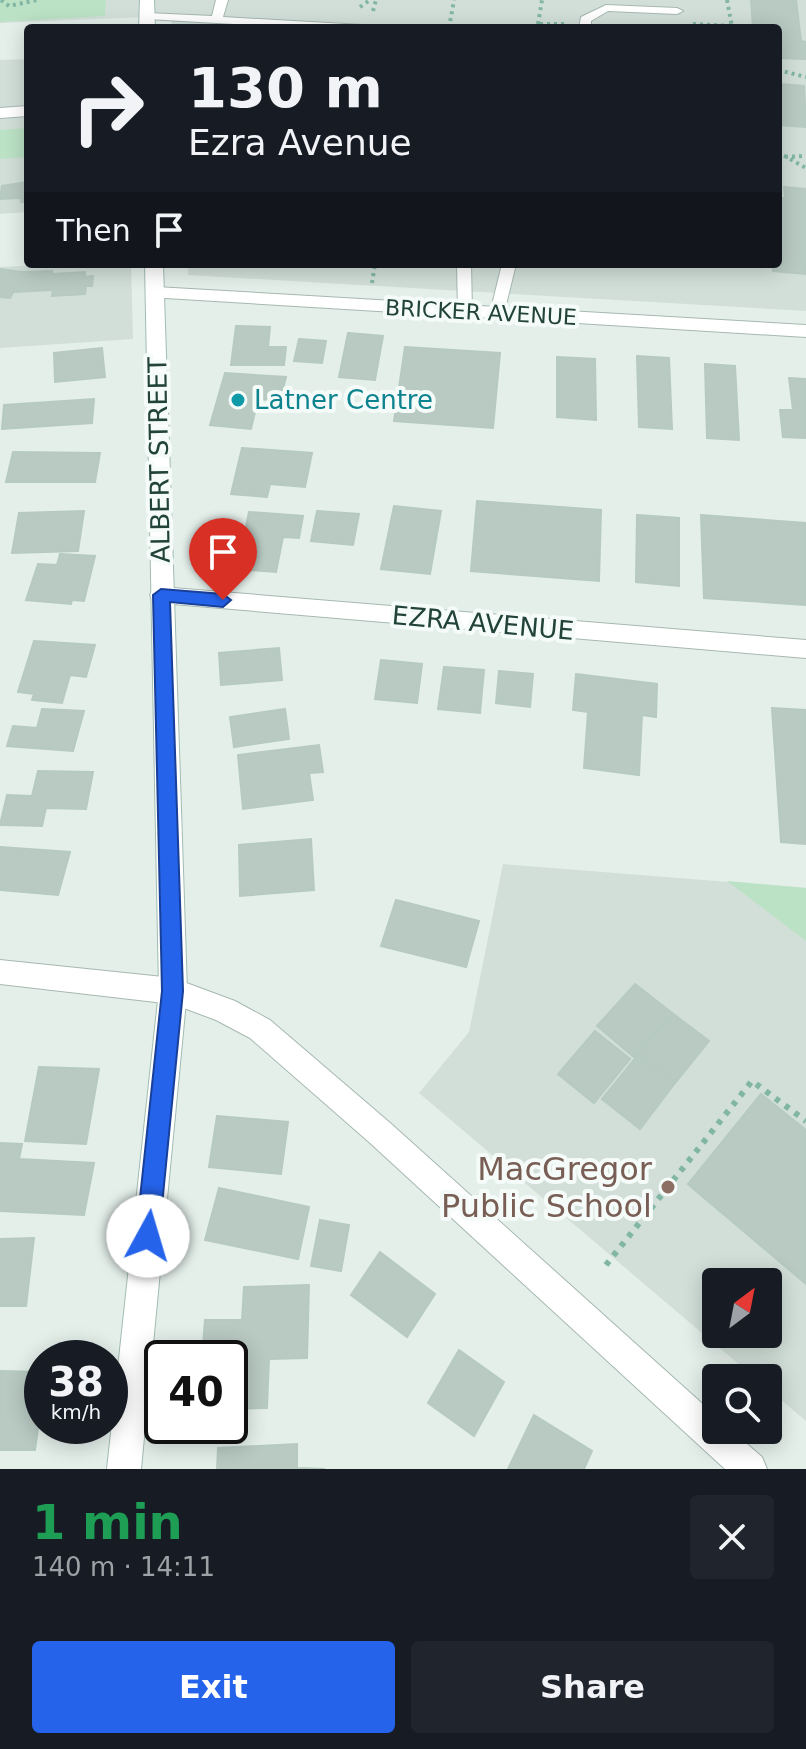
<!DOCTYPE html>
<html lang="en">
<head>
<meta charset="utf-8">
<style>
	body { margin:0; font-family:"DejaVu Sans",sans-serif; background:#20242c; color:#f1f3f6; height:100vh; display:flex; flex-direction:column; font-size:30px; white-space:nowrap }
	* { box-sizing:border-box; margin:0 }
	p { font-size:26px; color:#9ea1a6 }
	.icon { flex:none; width:44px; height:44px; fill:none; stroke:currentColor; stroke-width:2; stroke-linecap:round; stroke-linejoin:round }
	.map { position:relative; height:1469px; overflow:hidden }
	.details { display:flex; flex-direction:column; background:#171b24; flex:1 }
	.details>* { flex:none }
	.top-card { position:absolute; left:24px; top:24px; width:758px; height:244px; border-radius:8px; box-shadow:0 4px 20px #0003; background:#171b24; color:#f1f3f6; overflow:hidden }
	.needle { width:52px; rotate:32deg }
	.buttons { position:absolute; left:702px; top:1268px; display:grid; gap:16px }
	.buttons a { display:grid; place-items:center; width:80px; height:80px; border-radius:8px; background:#171b24; box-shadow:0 4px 20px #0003; font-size:40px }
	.speed { position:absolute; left:24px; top:1340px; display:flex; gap:16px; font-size:40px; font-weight:700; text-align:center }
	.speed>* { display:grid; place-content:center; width:104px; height:104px; border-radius:50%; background:#171b24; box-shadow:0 4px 20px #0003; line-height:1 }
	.speed small { font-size:20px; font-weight:400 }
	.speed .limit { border:4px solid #111; border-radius:12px; background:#fff; color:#111 }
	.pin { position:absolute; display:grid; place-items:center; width:68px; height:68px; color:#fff; margin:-82px -34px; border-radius:50% 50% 50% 0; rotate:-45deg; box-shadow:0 0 8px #0007 }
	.pin .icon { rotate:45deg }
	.me { position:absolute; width:88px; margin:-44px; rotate:6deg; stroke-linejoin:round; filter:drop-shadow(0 0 6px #0008) }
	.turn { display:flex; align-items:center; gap:28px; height:168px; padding:0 32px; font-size:36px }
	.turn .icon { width:104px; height:104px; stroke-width:2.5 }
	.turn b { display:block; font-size:56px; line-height:68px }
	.then { display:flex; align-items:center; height:76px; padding:0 32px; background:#0003; gap:16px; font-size:30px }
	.round { display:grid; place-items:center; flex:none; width:84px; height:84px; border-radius:8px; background:#20242c }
	.head { display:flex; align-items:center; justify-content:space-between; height:136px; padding:0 32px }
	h1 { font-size:48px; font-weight:700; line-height:60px; color:#1e9e55 }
	.cta { display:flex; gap:16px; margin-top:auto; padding:16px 32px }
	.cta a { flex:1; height:92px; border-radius:8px; background:#2563eb; color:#fff; font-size:32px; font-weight:700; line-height:92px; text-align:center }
	.cta a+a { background:#20242c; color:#f1f3f6 }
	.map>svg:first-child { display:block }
	.built { fill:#d2dfd9; fill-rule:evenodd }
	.green { fill:#bbe2c5 }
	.building { fill:#b9cac3; stroke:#b6cac1; stroke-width:2 }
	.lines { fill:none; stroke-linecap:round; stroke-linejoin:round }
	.lane-casing { stroke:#a6b8b1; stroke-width:2 }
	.street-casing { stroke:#a6b8b1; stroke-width:2 }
	.secondary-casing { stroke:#a1bcb2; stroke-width:2 }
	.path-far1 { stroke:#81b6a4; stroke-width:4; stroke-dasharray:3 4; stroke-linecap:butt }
	.path { stroke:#81b6a4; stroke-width:6; stroke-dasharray:5 7; stroke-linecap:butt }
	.lane { fill:#fff; fill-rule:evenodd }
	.street { fill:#fff; fill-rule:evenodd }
	.secondary { fill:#fff; fill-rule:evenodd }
	.route { fill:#2563eb; stroke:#184099; stroke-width:2 }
	.culture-dot { fill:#0f9aa8; stroke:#f5fbf8; stroke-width:3 }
	.education-dot { fill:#8d6e63; stroke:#f5fbf8; stroke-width:3 }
	.labels { text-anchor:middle; stroke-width:8; stroke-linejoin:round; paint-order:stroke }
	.far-street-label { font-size:22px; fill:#214339; stroke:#f5fbf8 }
	.culture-label { font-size:26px; fill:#0d838f; stroke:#f5fbf8; text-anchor:start }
	.street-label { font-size:26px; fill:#214339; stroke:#f5fbf8 }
	.near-education-label { font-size:32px; fill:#785e54; stroke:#f5fbf8; text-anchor:end }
</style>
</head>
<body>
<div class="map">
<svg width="806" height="1469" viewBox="0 0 806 1469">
	<rect width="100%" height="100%" fill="#e4efea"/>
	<!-- built -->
	<path class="built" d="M0,0H806V311L188,275V264H778V28H172L171,16L0,23Z
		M28,59V212L0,214V60Z
		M57,264H131L133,339L0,348V267Z
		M503,864L806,888V1421L768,1389V1378H755L419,1093L469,1032ZM716,1282H768V1334H716Z"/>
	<!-- green -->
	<path class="green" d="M0,0H106L105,16L0,22Z
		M28,128V157L0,159V130Z
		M727,881L806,888V941Z"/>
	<!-- building -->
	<path class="building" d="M751,0H796L801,41L806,42V59L778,58V28H753Z
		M778,84L804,86L806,127L778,125Z
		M28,182V202H21V198L0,199L2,186Z
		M784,187L806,189V274L773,271L772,264H778V198H785Z
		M0,269L22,272L52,271V274L85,272V277L93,276L92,286H86L85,294L52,296L53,290L13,292L10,298L0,297Z
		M236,326L270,327L268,347H286L284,365H231Z
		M348,333L383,336L375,380L339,377Z
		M299,339L326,341L322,363L294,361Z
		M405,347L500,353L493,428L394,421Z
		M102,348L105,377L55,382L54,353Z
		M637,356L669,358L672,429L639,427Z
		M557,357L595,359L596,420L557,417Z
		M705,364L735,366L739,440L707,438Z
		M225,373L286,377L280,401L258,399L251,429L210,425Z
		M789,378L806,379V438L783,437L780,410H793Z
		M94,399L92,423L2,429L4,405Z
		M242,448L312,453L305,487L270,484L267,497L231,494Z
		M13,452L100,453L95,482H6Z
		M477,501L601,510L599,581L471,571Z
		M394,506L441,511L430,574L381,569Z
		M84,511L78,551L12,553L19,513Z
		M317,511L359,514L353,545L311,541Z
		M249,512L303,516L299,538L283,537L276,572L237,569Z
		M637,515L679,518V586L636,582Z
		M701,515L806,523V605L704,598Z
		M60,554L95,556L84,601L72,600L71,604L26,600L38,564L57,565Z
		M34,641L95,645L86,677L70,675L62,703L32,700L34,694L18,692Z
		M279,648L282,680L221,685L219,653Z
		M381,660L422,664L417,703L375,699Z
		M444,667L484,670L480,713L438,709Z
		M499,671L533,674L530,707L496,703Z
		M576,674L657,684L656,717L642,715L639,775L584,768L588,712L573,710Z
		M772,708L806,710V844L781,842Z
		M42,709L84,711L73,751L7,746L13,726L37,728Z
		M285,709L289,739L234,747L230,717Z
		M319,745L323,772L309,773L313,800L243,809L238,755Z
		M38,771L93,772L86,809L46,808L42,826L0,825L7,795L32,796Z
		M311,839L314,890L240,896L239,845Z
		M0,847L70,852L58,895L0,890Z
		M396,900L479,921L466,967L381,946Z
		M635,984L672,1013L634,1057L597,1026Z
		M672,1013L709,1041L675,1083L638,1055Z
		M595,1031L630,1059L594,1103L558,1074Z
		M638,1055L675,1083L640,1129L602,1099Z
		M39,1067L99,1069L86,1144L25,1141Z
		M761,1094L806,1130V1284L688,1184Z
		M217,1116L288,1122L281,1174L209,1167Z
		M0,1143L22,1144L19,1159L94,1163L84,1215L0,1211Z
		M219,1188L309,1207L298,1259L205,1240Z
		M320,1220L349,1225L341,1271L311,1266Z
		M34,1238L26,1306H0V1239Z
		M380,1252L435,1294L407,1337L351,1295Z
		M309,1285L307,1358L269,1359L267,1408L230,1409V1358H202L205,1320H242L244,1287Z
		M459,1350L504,1382L474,1436L428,1403Z
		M0,1371L42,1372V1400L35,1450H0Z
		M534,1415L592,1451L584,1469H508Z
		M297,1444V1468L325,1469H217L218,1448Z"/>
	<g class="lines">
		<!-- lane casing -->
		<g class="lane-casing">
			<path id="lane" d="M216,0H228L223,17L363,25L369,28H302L147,19L141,16L147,13L212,16Z
				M606,5L677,8L683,11L677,14L608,11L591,21V28H579L581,17Z
				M457,264H471L472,312L465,316L458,312Z
				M502,264H516L504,313L497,317L490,313Z"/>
		</g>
		<!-- street casing -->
		<g class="street-casing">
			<path id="street" d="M28,106V116L0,118V108Z
				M156,287L806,325V337L149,297L147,293L149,289Z
				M161,587L806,640V658L161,603L153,601L150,595L153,589Z
				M0,960L173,978L235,1001L270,1020L389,1122L716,1416V1430H731L762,1457L767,1469H725L369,1142L250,1038L216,1020L173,1004L0,984Z"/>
		</g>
		<!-- secondary casing -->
		<g class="secondary-casing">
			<path id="secondary" d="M140,0H154L155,28H139Z
				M145,264H163L187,991L141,1469H107L159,991Z"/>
		</g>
		<!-- path-far1 -->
		<path class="path-far1" d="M1,0L9,6L37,0
			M727,0L732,27
			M360,7L370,0
			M373,11L376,0
			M538,24L542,0
			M540,24H564
			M693,24L732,26
			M449,28L454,0
			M778,70L806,77
			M778,152L806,168
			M778,157L806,156
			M372,283L375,264"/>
		<!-- path -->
		<path class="path" d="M606,1265L752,1081L806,1121"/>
		<!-- lane -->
		<use href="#lane" class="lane"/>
		<!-- street -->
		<use href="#street" class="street"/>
		<!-- secondary -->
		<use href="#secondary" class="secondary"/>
	</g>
	<!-- route -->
	<path class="route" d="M161,589L223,594L231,600L223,607L170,602L183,991L159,1236L156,1244L148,1247L140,1244L136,1236L162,991L153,595Z"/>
	<!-- markers -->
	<circle class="culture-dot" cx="238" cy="400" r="8"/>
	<circle class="education-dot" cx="668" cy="1187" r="8"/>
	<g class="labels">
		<!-- far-street labels -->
		<g class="far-street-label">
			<text transform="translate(481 312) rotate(3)" y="8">BRICKER AVENUE</text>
		</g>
		<!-- culture labels -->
		<g class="culture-label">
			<text x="254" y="409">Latner Centre</text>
		</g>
		<!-- street labels -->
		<g class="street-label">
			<text transform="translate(159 460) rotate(-91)" y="9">ALBERT STREET</text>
			<text transform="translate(483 623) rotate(5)" y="9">EZRA AVENUE</text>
		</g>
		<!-- near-education labels -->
		<g class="near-education-label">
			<text x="652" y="1180">MacGregor<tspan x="652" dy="37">Public School</tspan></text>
		</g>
	</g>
</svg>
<div class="buttons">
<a><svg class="needle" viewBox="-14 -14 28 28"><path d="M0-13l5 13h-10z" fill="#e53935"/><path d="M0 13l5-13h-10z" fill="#9ea1a6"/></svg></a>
<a><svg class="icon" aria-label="search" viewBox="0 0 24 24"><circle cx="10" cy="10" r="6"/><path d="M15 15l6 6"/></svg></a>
</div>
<div class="speed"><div>38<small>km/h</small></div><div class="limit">40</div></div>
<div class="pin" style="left:223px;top:600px;background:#d93025"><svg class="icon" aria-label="arrive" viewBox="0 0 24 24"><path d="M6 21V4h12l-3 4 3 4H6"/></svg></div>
<svg class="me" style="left:148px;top:1236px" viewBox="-20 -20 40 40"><circle r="19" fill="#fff"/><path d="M0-13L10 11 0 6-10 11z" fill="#2563eb"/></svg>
<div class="top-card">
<div class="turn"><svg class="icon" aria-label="right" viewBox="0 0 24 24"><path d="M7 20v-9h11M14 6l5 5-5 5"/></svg><div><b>130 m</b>Ezra Avenue</div></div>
<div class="then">Then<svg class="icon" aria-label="arrive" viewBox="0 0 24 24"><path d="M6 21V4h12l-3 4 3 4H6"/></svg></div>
</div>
</div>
<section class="details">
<div class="head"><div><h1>1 min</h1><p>140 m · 14:11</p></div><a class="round"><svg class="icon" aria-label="close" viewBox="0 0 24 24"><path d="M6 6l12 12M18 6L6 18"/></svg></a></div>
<div class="cta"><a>Exit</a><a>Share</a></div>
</section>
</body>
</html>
